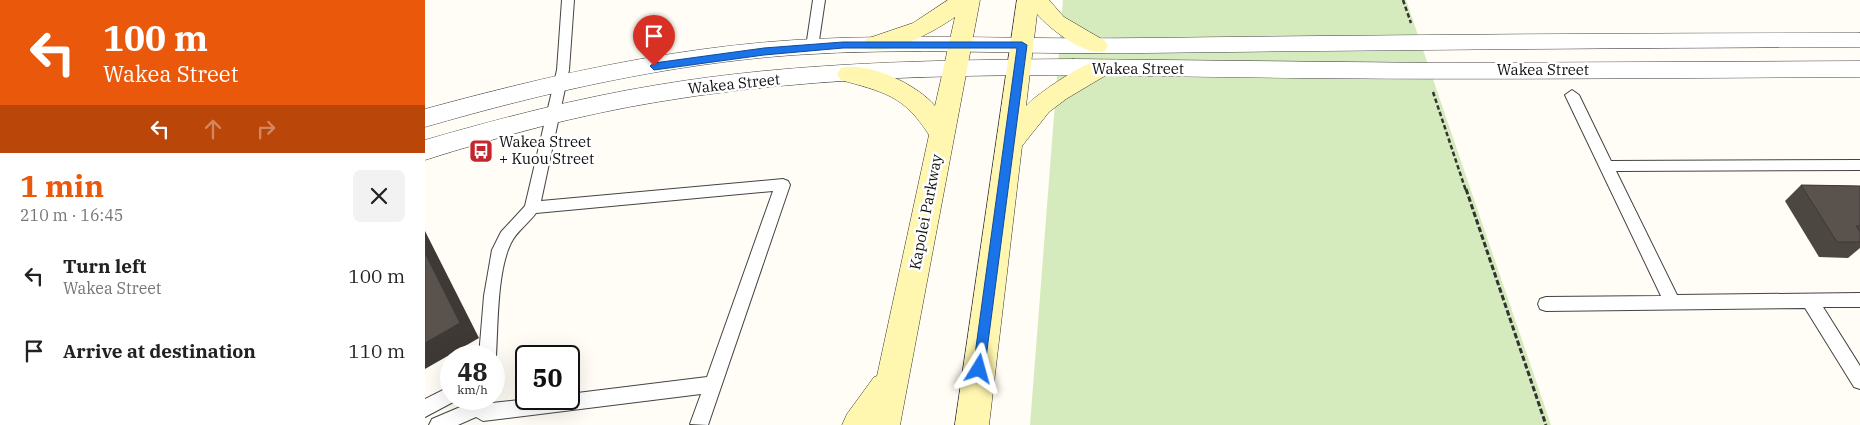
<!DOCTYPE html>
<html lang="en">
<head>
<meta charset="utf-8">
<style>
	body { margin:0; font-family:"IBM Plex Serif",serif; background:#f2f2f2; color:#222; height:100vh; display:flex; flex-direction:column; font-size:19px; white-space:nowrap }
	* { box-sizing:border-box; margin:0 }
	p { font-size:16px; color:#767676 }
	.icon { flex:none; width:28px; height:28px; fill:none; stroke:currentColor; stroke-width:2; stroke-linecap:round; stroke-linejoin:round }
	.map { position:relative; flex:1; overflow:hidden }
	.details { display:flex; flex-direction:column; background:#fff; width:425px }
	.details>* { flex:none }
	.top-card { background:#ea580c; color:#fff; overflow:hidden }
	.speed { position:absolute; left:15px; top:345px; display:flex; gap:10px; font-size:25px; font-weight:700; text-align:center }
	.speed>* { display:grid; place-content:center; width:65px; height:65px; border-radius:50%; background:#fff; box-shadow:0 5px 20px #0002; line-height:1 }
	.speed small { font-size:12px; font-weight:400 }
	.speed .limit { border:2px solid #111; border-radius:8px; background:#fff; color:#111 }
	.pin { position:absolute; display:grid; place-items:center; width:42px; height:42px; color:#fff; margin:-51px -21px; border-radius:50% 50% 50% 0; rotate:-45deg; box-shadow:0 0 5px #0007 }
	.pin .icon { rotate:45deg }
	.me { position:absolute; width:55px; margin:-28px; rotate:8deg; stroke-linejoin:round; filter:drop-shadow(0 0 4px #0008) }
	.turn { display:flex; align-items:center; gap:18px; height:105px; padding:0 20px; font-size:22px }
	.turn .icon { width:65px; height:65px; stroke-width:2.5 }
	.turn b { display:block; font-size:35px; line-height:42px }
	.lanes { display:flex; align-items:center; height:48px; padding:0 20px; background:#0003; justify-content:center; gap:25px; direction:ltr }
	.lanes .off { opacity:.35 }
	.round { display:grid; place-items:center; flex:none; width:52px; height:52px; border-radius:8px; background:#f2f2f2 }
	.headline { display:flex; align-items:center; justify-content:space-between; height:85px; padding:0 20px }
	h1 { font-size:30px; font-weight:700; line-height:38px; color:#ea580c }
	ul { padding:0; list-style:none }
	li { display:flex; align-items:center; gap:15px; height:75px; padding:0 20px }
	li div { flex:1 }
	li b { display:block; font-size:19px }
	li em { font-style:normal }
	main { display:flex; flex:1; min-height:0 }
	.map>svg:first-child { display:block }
	.green { fill:#d5ebbd }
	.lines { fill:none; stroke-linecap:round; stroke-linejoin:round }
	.service-casing { stroke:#444; stroke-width:2 }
	.tertiary-casing { stroke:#444; stroke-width:1 }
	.secondary-casing { stroke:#333; stroke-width:1 }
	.path-far1 { stroke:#333; stroke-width:2.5; stroke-dasharray:4.5 2.5; stroke-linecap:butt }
	.path { stroke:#333; stroke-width:3; stroke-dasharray:5.5 2.5; stroke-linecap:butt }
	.service { fill:#fff; fill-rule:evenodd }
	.tertiary { fill:#fff; fill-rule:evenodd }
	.secondary { fill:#fff6b0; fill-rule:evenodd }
	.wall { fill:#4d4742 }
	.shaded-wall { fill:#3f3936 }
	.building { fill:#5a524d; stroke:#3f3936 }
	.route { fill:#1a73e8; stroke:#114b97 }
	.labels { text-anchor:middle; stroke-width:5; stroke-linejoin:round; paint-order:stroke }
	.street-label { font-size:15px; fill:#111; stroke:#fff }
	.poi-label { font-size:15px; fill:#111; stroke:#fff; text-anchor:start }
</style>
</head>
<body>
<main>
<section class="details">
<div class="top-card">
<div class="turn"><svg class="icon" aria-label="left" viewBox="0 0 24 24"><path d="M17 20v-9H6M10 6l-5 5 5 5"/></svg><div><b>100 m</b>Wakea Street</div></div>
<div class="lanes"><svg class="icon" aria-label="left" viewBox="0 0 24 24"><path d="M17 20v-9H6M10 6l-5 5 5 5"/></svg><svg class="icon off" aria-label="ahead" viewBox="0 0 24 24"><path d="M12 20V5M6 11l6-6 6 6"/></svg><svg class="icon off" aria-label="right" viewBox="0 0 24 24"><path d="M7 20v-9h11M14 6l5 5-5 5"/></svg></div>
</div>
<div class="headline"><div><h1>1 min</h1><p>210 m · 16:45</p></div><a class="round"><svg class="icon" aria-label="close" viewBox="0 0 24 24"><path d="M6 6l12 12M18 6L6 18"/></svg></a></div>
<ul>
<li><svg class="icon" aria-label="left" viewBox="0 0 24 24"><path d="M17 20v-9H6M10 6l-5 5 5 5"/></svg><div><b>Turn left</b><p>Wakea Street</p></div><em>100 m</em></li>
<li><svg class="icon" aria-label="arrive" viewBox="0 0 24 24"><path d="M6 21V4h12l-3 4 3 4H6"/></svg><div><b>Arrive at destination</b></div><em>110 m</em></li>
</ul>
</section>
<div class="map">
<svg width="1435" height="425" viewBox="0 0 1435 425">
	<rect width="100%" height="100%" fill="#fffdf5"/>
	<!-- green -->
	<path class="green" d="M638,0H981L1126,425H605Z"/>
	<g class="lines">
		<!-- service casing -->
		<g class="service-casing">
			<path id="service" d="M137,0H149L144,70L116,201L358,179L363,181L365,185L283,425L265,424L276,394L58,421L51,417L33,425H4L7,419L54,399H64L67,403L104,399H144V394L282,377L348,191L111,213C104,223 91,232 86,243C72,271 73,325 71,356L69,360V356H54L59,296L67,250L76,232L100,206L132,70Z
				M388,0H400L393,47L387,51L381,47Z
				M1147,90L1154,95L1186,161L1435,160V170L1191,171L1252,295L1435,293V307H1398L1435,366V389L1429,387L1380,308L1121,311L1115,309L1113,304L1115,299L1121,297L1236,296L1140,95Z
				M26,386V399L32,400L0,417V399Z"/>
		</g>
		<!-- tertiary casing -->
		<g class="tertiary-casing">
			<path id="tertiary" d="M1435,33V47C1196,48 957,50 717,53C601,55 485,47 369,55C244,64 121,92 0,127V109C121,76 244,48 370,40C486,33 602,40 718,38C957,35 1196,33 1435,33Z
				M648,59L1016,63L1435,61V77C1249,78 1063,80 876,78C662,76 445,66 232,102C153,115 76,136 0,160V140C76,118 153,98 232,85C369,62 509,60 648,59Z"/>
		</g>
		<!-- secondary casing -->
		<g class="secondary-casing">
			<path id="secondary" d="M523,0H555L475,425H417L422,414L449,377L452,376L504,135C479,95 458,92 416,80L412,74L416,68C443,61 493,85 510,106L530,17C510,31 465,56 441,49L438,44L441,39L488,23Z
				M592,0H624L639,17L680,41L683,46L680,51C660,57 625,29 612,14L601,106C610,95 662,60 676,60C678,60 681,62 683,62L687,68L683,74L641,99L624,112L597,146L564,425H530Z"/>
		</g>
		<!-- path-far1 -->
		<path class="path-far1" d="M978,0L986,23
			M1008,92L1041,191"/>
		<!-- path -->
		<path class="path" d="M1041,189L1121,425"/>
		<!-- service -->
		<use href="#service" class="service"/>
		<!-- tertiary -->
		<use href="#tertiary" class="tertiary"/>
		<!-- secondary -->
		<use href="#secondary" class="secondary"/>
	</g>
	<!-- wall -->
	<path class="wall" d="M1376,185L1435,186V248L1423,258L1394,257L1360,201Z"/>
	<!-- shaded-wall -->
	<path class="shaded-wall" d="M0,231L54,338L0,369Z"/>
	<!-- building -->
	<path class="building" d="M1376,185L1435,186V226H1431L1435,232V242H1412Z
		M0,253L35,323L0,343Z"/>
	<!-- route -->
	<path class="route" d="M418,42H597L602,45L559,373L554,375L550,373L548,369L592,48H418L339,55L229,70L225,66L229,63L339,48Z"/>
	<!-- icons -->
	<defs>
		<g id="bus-square" transform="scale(1.25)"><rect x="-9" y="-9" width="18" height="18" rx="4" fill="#c4262e" stroke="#fff"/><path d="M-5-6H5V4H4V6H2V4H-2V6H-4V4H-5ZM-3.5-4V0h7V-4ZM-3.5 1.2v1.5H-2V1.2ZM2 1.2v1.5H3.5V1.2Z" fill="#fff"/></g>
	</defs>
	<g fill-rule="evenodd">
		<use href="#bus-square" x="56" y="151"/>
	</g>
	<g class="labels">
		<!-- street labels -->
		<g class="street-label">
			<text x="713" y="74">Wakea Street</text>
			<text x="1118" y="75">Wakea Street</text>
			<text transform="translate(309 84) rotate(-6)" y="5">Wakea Street</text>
			<text transform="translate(501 212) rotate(-79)" y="5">Kapolei Parkway</text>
		</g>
		<!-- poi labels -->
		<g class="poi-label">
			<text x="74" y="147">Wakea Street<tspan x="74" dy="17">+ Kuou Street</tspan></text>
		</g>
	</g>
</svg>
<div class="speed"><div>48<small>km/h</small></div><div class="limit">50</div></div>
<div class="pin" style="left:229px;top:66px;background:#d93025"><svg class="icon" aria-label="arrive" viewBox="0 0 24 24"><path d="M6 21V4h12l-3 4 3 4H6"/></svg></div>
<svg class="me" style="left:554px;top:369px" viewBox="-20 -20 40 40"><path d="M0-17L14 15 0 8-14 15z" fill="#1a73e8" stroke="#fff" stroke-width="4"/></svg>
</div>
</main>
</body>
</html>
